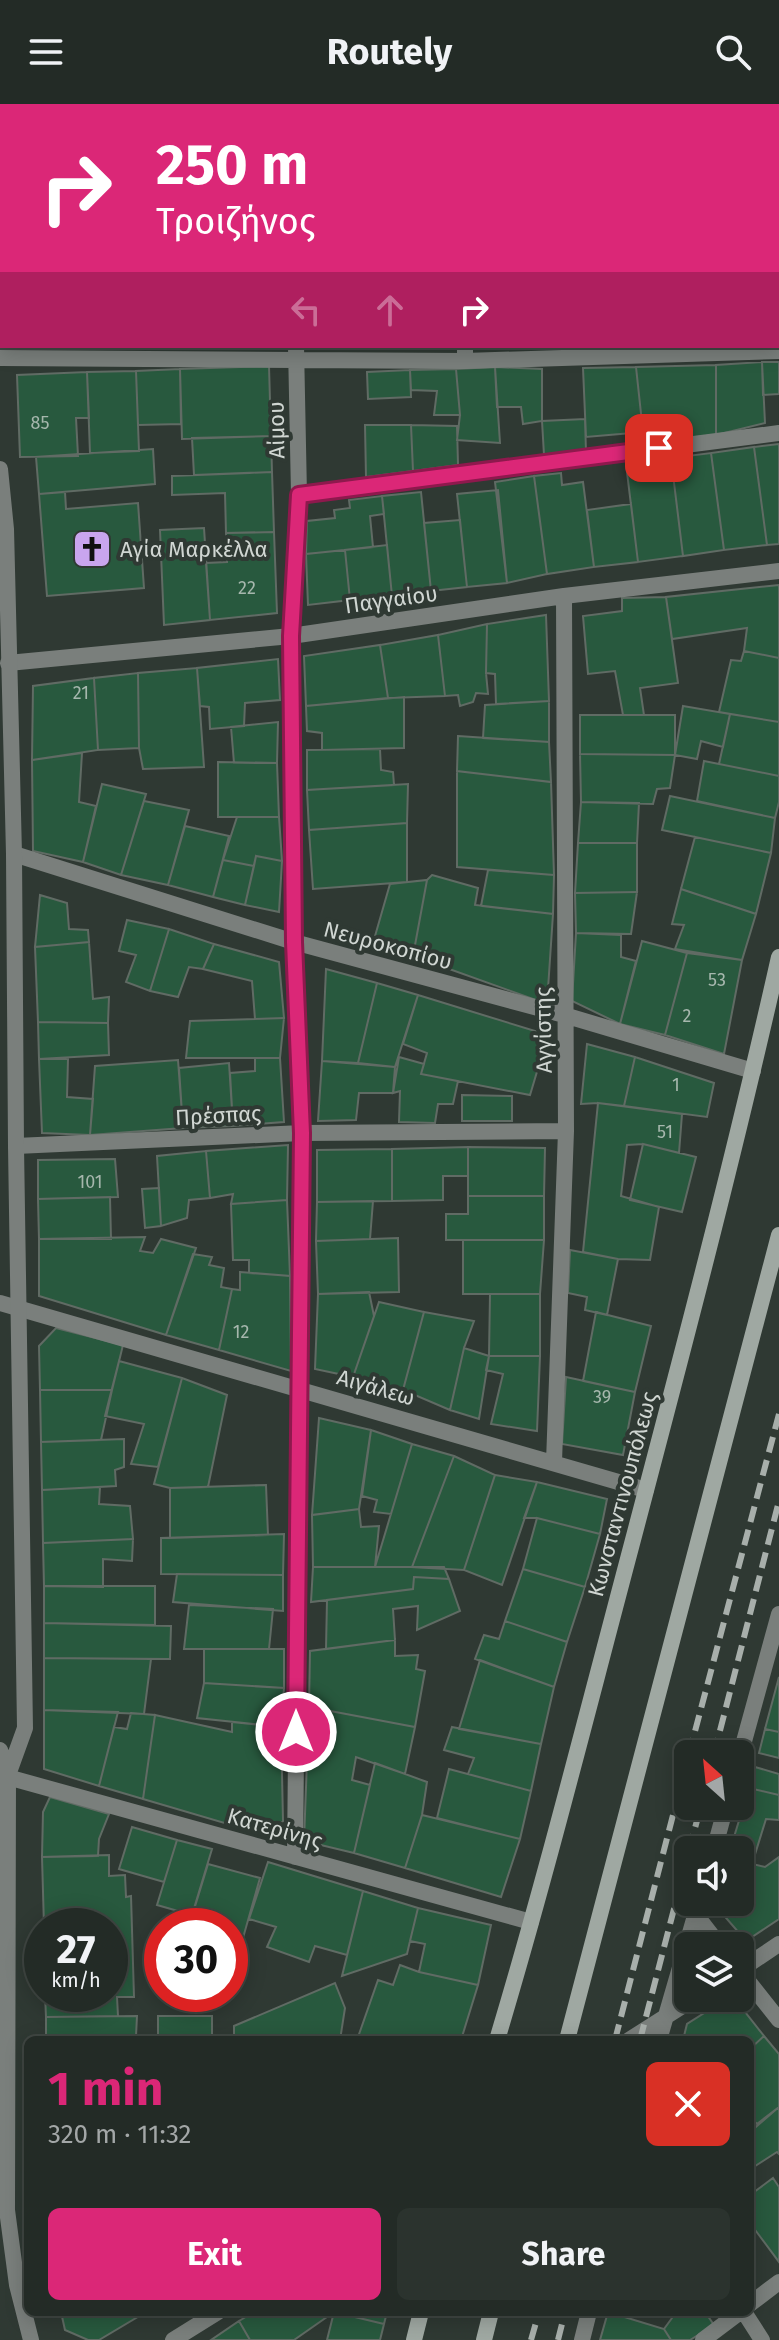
<!DOCTYPE html>
<html lang="en">
<head>
<meta charset="utf-8">
<style>
	body { margin:0; font-family:"Fira Sans",sans-serif; background:#2b332e; color:#f1f3f6; height:100vh; display:flex; flex-direction:column; font-size:30px; white-space:nowrap }
	* { box-sizing:border-box; margin:0 }
	p { font-size:26px; color:#a3a7a7 }
	.icon { flex:none; width:44px; height:44px; fill:none; stroke:currentColor; stroke-width:2; stroke-linecap:round; stroke-linejoin:round }
	.map { position:relative; flex:1; overflow:hidden }
	.side { position:absolute; left:24px; top:1932px; width:730px; height:280px; display:flex; flex-direction:column; background:#232b26; border-radius:12px; box-shadow:0 4px 20px #0003,0 0 0 2px #404743 }
	.side>* { flex:none }
	.guide { position:absolute; left:0px; top:0px; width:780px; height:244px; box-shadow:0 4px 20px #0003,0 0 0 2px #404743; background:#db2777; color:#fff; overflow:hidden }
	.needle { width:52px; rotate:333deg }
	.fabs { position:absolute; left:674px; top:1636px; display:grid; gap:16px }
	.fabs a { display:grid; place-items:center; width:80px; height:80px; border-radius:12px; background:#232b26; box-shadow:0 4px 20px #0003,0 0 0 2px #404743; font-size:40px }
	.speed { position:absolute; left:24px; top:1804px; display:flex; gap:16px; font-size:40px; font-weight:700; text-align:center }
	.speed>* { display:grid; place-content:center; width:104px; height:104px; border-radius:50%; background:#232b26; box-shadow:0 4px 20px #0003,0 0 0 2px #404743; line-height:1 }
	.speed small { font-size:20px; font-weight:400 }
	.speed .limit { border:12px solid #d22; background:#fff; color:#111 }
	.pin { position:absolute; display:grid; place-items:center; width:68px; height:68px; color:#fff; margin:-34px; border-radius:16px; box-shadow:0 4px 12px #0006 }
	.me { position:absolute; width:88px; margin:-44px; rotate:0deg; stroke-linejoin:round; filter:drop-shadow(0 0 6px #0008) }
	.turn { display:flex; align-items:center; gap:28px; height:168px; padding:0 24px; font-size:36px }
	.turn .icon { width:104px; height:104px; stroke-width:2.5 }
	.turn b { display:block; font-size:56px; line-height:68px }
	.lanes { display:flex; align-items:center; height:76px; padding:0 24px; background:#0003; justify-content:center; gap:40px; direction:ltr }
	.lanes .off { opacity:.35 }
	.round { display:grid; place-items:center; flex:none; width:84px; height:84px; border-radius:12px; background:#2b332e }
	.head { display:flex; align-items:center; justify-content:space-between; height:136px; padding:0 24px }
	h1 { font-size:48px; font-weight:700; line-height:60px; color:#db2777 }
	.action { display:flex; gap:16px; margin-top:auto; padding:16px 24px }
	.action a { flex:1; height:92px; border-radius:12px; background:#db2777; color:#fff; font-size:32px; font-weight:700; line-height:92px; text-align:center }
	.action a+a { background:#2b332e; color:#f1f3f6 }
	header { display:flex; justify-content:space-between; align-items:center; height:104px; padding:0 24px; background:#232b26; font-size:36px; font-weight:700 }
	.map>svg:first-child { display:block }
	.building { fill:#28593e; stroke:#606b64; stroke-width:2 }
	.lines { fill:none; stroke-linecap:round; stroke-linejoin:round }
	.service { stroke:#7a7f7c; stroke-width:16 }
	.minor { stroke:#7a7f7c; stroke-width:16 }
	.tertiary { stroke:#7a7f7c; stroke-width:16 }
	.secondary { stroke:#9fa8a2; stroke-width:16 }
	.rail { stroke:#a8afab; stroke-width:6; stroke-dasharray:16 8; stroke-linecap:butt }
	.route-casing { stroke:#8e194d; stroke-width:20 }
	.route { stroke:#db2777; stroke-width:14 }
	.labels { text-anchor:middle; stroke-width:8; stroke-linejoin:round; paint-order:stroke }
	.number-label { font-size:18px; fill:#a6b7ad }
	.street-label { font-size:22px; fill:#d0d6d2; stroke:#2f3933 }
	.poi-label { font-size:22px; fill:#d0d6d2; stroke:#2f3933; text-anchor:start }
</style>
</head>
<body>
<header><svg class="icon" aria-label="menu" viewBox="0 0 24 24"><path d="M4 6h16M4 12h16M4 18h16"/></svg>Routely<svg class="icon" aria-label="search" viewBox="0 0 24 24"><circle cx="10" cy="10" r="6"/><path d="M15 15l6 6"/></svg></header>
<div class="map">
<svg width="779" height="2236" viewBox="0 0 779 2236">
	<rect width="100%" height="100%" fill="#2f3933"/>
	<!-- building -->
	<path class="building" d="M0,0H54V2H2L0,40Z
		M762,258H779V290L763,291Z
		M762,258L765,319L716,331V261Z
		M716,261V331L653,337L651,325L643,328L636,263Z
		M269,262L271,332L182,335L180,265Z
		M495,263L542,265V317L523,320L521,303H497Z
		M495,263L500,339L457,336L460,311L456,265Z
		M636,263L643,328L586,333L583,264Z
		M180,265L181,320L138,321L136,267Z
		M456,265L460,311H434L437,287L411,286L410,266Z
		M410,266L411,293L368,295L367,268Z
		M136,267L139,347L90,349L87,268Z
		M87,268L89,314H76L78,352L20,353L17,271Z
		M585,315L586,348L544,351L542,317Z
		M365,321H411L413,367L366,373Z
		M411,321L457,322L458,361L413,367Z
		M271,332L272,368L194,371L192,334Z
		M779,340V440L767,441L754,343Z
		M754,343L767,441L724,446L711,349Z
		M153,345L155,380L39,390L36,353Z
		M711,349L724,446L683,452L671,354Z
		M671,354L683,452L638,458L626,360Z
		M272,368L274,428L226,429L225,389L172,391V372Z
		M561,369L562,381L583,378L594,463L547,470L534,372Z
		M534,372L547,470L507,479L495,378Z
		M498,386L507,479L467,483L457,390Z
		M65,388L66,405L138,399L144,484L47,492L39,390Z
		M421,388L431,487L392,492L382,392Z
		M382,392L384,410L370,412L373,443L306,450L307,417L335,414L334,406L350,404L349,396Z
		M631,400L638,458L594,463L587,406Z
		M460,416L467,483L431,487L424,419Z
		M204,424L210,516L164,521L160,426Z
		M274,428L277,509L210,516L206,459L227,458L226,429Z
		M387,441L392,492L350,496L345,446Z
		M345,446L350,496L308,501L306,450Z
		M779,481V554L744,547L747,524L672,535L666,493Z
		M666,493L678,579L640,584L644,611H623L615,567L588,570L583,512L622,507V494Z
		M546,511L549,597L496,600L495,570L486,569L487,520Z
		M487,520L486,569L488,590L476,589L473,598L460,602L458,591L445,592L438,531Z
		M438,531L445,592L388,594L380,541Z
		M380,541L388,594L306,602L304,552Z
		M744,547L779,554V618L719,608L731,556L741,557Z
		M278,555L280,596L245,599L244,622L210,625L209,603L200,602L197,564Z
		M197,564L204,663L143,665L139,644L138,569Z
		M138,569L139,644L98,646L94,574Z
		M94,574L98,646L32,656L33,582Z
		M404,593V644L322,646V629L307,627L306,602Z
		M549,597V638L483,634L485,601Z
		M683,602L730,610L723,643L701,637L697,655L675,651Z
		M730,610L779,618V672L719,660Z
		M580,611H675V651L580,650Z
		M278,618L277,659H234L231,623Z
		M458,632L549,638L551,678L457,667Z
		M380,645L381,666L393,668L394,681L307,686V646Z
		M82,649L79,698L96,702L83,758L33,747L32,656Z
		M580,650L675,651L670,684L657,685L653,700L581,698Z
		M704,657L779,672V698L775,714L697,697Z
		M218,658L277,659L279,713H218Z
		M457,667L551,678L554,771L457,763Z
		M102,680L146,690L121,771L83,758Z
		M408,680L407,719L309,726L307,686Z
		M670,692L775,714L771,749L662,726Z
		M144,697L189,706L168,781L121,771Z
		M581,698L639,699L637,739H578Z
		M237,713H279L282,757L256,752L254,762L223,756Z
		M407,719V778L313,785L309,726Z
		M185,722L229,732L213,793L168,781Z
		M695,733L771,749L756,810L681,785Z
		M578,739H637V788L575,789Z
		M256,752L282,757L279,808L245,801Z
		M223,756L254,762L245,801L213,793Z
		M488,766L554,771L553,810L481,802Z
		M432,771L478,784L475,801L553,810L547,900L413,852L427,776Z
		M427,776L413,852L373,839L390,780Z
		M681,785L756,810L742,856L675,845L684,821L672,820Z
		M637,788L631,830L576,829L575,789Z
		M40,791L67,799L69,825L88,826L89,838L35,843Z
		M127,816L169,825L150,887L126,878L136,851L119,847Z
		M169,825L214,840L203,865L189,863L178,893L150,887Z
		M576,829L621,831V853L636,857L620,920L572,897Z
		M642,837L687,849L665,931L620,920Z
		M89,838L93,895L109,893L108,919L38,918L35,843Z
		M214,840L279,858L284,914L255,915L252,877L203,865Z
		M687,849L742,856L724,950L665,931Z
		M326,865L377,879L358,959L322,957Z
		M377,879L418,891L395,963L358,959Z
		M418,891L548,931L530,991L421,970L427,949L403,940Z
		M284,914L280,954H186L190,917Z
		M38,918L108,919L109,951L39,955Z
		M587,940L635,953L624,1002L598,999L581,1000Z
		M399,953L424,960L421,970L458,977L453,1000H438L435,1019L399,1018L400,987L393,989Z
		M635,953L714,979L707,1013L624,1002Z
		M255,954H280L284,1018L233,1022L230,969L255,967Z
		M39,955H68L67,993L93,995L90,1031L42,1029Z
		M178,956L183,1024L90,1031L95,962Z
		M322,957L395,963L393,989H359L356,1016L318,1017Z
		M229,959L233,1022L183,1024L179,964Z
		M462,991L512,992V1017H462Z
		M598,999L682,1010L679,1049L643,1040L627,1041L621,1092L659,1103L650,1156L618,1155L583,1148Z
		M643,1040L696,1053L682,1108L630,1096Z
		M288,1041L287,1096L231,1100L233,1090L210,1094L206,1047Z
		M468,1043L545,1044L544,1092H468Z
		M468,1043V1072H443V1096L392,1097V1045Z
		M392,1045V1097L317,1098V1046Z
		M206,1047L210,1094L189,1096L187,1114L161,1122L157,1052Z
		M115,1055L118,1093L38,1095V1056Z
		M159,1084L161,1122L145,1124L142,1085Z
		M468,1092H544V1136H446V1110H468Z
		M110,1093L111,1135H39L38,1095Z
		M287,1096L290,1172L249,1169V1156H233L231,1100Z
		M373,1097L370,1135L316,1137L317,1098Z
		M145,1133L140,1147L153,1149L161,1135L196,1144L166,1231L39,1192V1135Z
		M398,1134L399,1188L318,1190L316,1137Z
		M463,1136H544L540,1190H463Z
		M570,1146L618,1155L607,1211L585,1206L587,1193L568,1189Z
		M193,1150L212,1153L209,1161L224,1164L221,1183L232,1185L219,1246L166,1231Z
		M240,1168L290,1172L291,1267L219,1246L232,1185L240,1186Z
		M369,1188L374,1212L353,1273L315,1265L318,1190Z
		M490,1190H540V1252H489Z
		M379,1198L424,1208L403,1286L353,1273Z
		M424,1208L474,1217L464,1244L450,1306L403,1286Z
		M596,1208L651,1222L635,1288L583,1277Z
		M56,1224L123,1241L112,1286H40L39,1242Z
		M464,1244L489,1252L479,1315L450,1306Z
		M489,1252H540L537,1327L491,1320L503,1270L486,1266Z
		M119,1257L182,1274L158,1363L131,1360L144,1320L105,1312Z
		M566,1273L635,1288L623,1351L562,1340Z
		M182,1274L227,1291L208,1383L170,1384L154,1380Z
		M40,1286H112L101,1336L41,1338Z
		M319,1314L371,1326L359,1405L312,1411Z
		M371,1326L412,1340L391,1410L374,1408L377,1396L362,1392Z
		M124,1335V1363L115,1366L116,1382L42,1386L41,1338Z
		M412,1340L454,1352L412,1463H375Z
		M454,1352L495,1371L464,1466L412,1463Z
		M495,1371L537,1378L502,1481L464,1466Z
		M537,1378L607,1395L600,1430L537,1414H524Z
		M266,1381L268,1431L170,1434V1384Z
		M100,1383L99,1400L130,1402L133,1435L43,1439L42,1386Z
		M359,1405L361,1423L379,1422L375,1463H313L312,1411Z
		M537,1414L600,1430L585,1483L523,1465Z
		M284,1430L283,1471L161,1470V1434Z
		M133,1435L132,1457L103,1455V1483L44,1482L43,1439Z
		M313,1463H444L449,1475L414,1473L413,1485L311,1498Z
		M523,1465L585,1483L567,1538L505,1517Z
		M177,1470L283,1471V1507L173,1498Z
		M414,1473L449,1475L460,1507L417,1526L418,1502L393,1505L395,1536L326,1545L327,1496L413,1485Z
		M44,1482H155V1521L44,1519Z
		M189,1501L273,1505L269,1545H184Z
		M505,1517L567,1538L554,1583L475,1555L484,1531L499,1535Z
		M44,1519L171,1522L170,1555L44,1554Z
		M395,1536V1552L418,1551L416,1565L425,1567L415,1623L309,1603L310,1547Z
		M204,1545H284V1584L204,1579Z
		M44,1554L151,1555L144,1610L44,1606Z
		M480,1556L554,1583L541,1640L459,1625Z
		M779,1573V1628L765,1625Z
		M204,1579L284,1584L281,1623L197,1614Z
		M309,1603L415,1623L405,1670L356,1653L352,1676L370,1681L354,1749L304,1737Z
		M44,1606L118,1608L99,1682L44,1665Z
		M131,1609L155,1611L143,1695L99,1682L114,1623L127,1625Z
		M155,1611L232,1628V1618L281,1623L283,1717L273,1726L262,1730L143,1695Z
		M452,1623L541,1640L531,1687L468,1670L474,1654L444,1646Z
		M765,1625L779,1628V1654L759,1649Z
		M375,1659L427,1678L422,1711L405,1764L354,1749Z
		M755,1663L779,1670V1691L749,1684Z
		M449,1665L531,1687L520,1735L437,1714Z
		M749,1684L779,1691V1716L766,1715L752,1760L740,1757V1746H730Z
		M50,1693L109,1710L99,1735L98,1752L42,1753L43,1708Z
		M422,1711L520,1735L501,1793L405,1764Z
		M132,1723L177,1736L164,1778L119,1765Z
		M177,1736L212,1745L192,1811L157,1801Z
		M109,1751V1772L125,1771L126,1793L131,1792L134,1893H117L118,1912L46,1913L45,1890H110V1822H44L42,1753Z
		M779,1753V1815L746,1837L714,1800L715,1798H740V1757L765,1763Z
		M268,1758L363,1787L347,1851L315,1842L309,1858L267,1843L276,1823L249,1815Z
		M208,1760L260,1774L241,1841L230,1837V1822H189Z
		M363,1787L418,1804L410,1837L407,1850L342,1872Z
		M418,1804L491,1821L478,1881L419,1868L425,1840L410,1837Z
		M400,1861L419,1868L478,1881L461,1936H357L378,1876L393,1881Z
		M335,1879L345,1904L340,1936H234V1922Z
		M728,1894H734L764,1932L750,1945V1936H683L687,1920Z
		M137,1912L136,1932L158,1931V1912H212V1936H46V1913Z
		M764,1932L779,1950V2003L757,2020L750,2013V1945Z
		M779,2003V2050L777,2048L752,2064L750,2028Z
		M773,2074L779,2083V2158L750,2119V2091Z
		M61,2208H146L99,2236H88L65,2226Z
		M254,2208H334L294,2236H250L239,2217Z
		M334,2208H387L384,2220Z
		M334,2208L384,2220L380,2236H327Z
		M608,2208L664,2225L671,2236H600Z
		M668,2208H705L714,2221L690,2236H671L664,2225L672,2214Z
		M239,2217L250,2236H211Z"/>
	<g class="lines">
		<!-- service -->
		<path class="service" d="M132,0V2
			M460,0V2
			M730,0V2
			M465,242V257
			M299,391L779,329"/>
		<!-- minor -->
		<path class="minor" d="M289,0V2
			M0,254L465,257L779,247
			M8,559L291,532L564,492L779,467
			M14,750L294,838L564,911L753,967
			M16,1042L302,1029L566,1027
			M0,1199L646,1386
			M554,1358L566,1027L564,492
			M740,1652L779,1510
			M0,1671L531,1818
			M714,1746L726,1702
			M295,1753L302,1029L294,838L291,532L299,391L296,242
			M696,1811L720,1842
			M740,1866L779,1840
			M740,1867L779,1916
			M629,1936L695,1894
			M659,1936L699,1798
			M750,2200L779,2178
			M744,2208L762,2236
			M582,2236L589,2208
			M703,2236L740,2208"/>
		<!-- tertiary -->
		<path class="tertiary" d="M0,365L6,425L14,750L16,1042L25,1624L8,1671
			M0,1646L8,1671L7,2106L17,2181L31,2236
			M173,2236L218,2208"/>
		<!-- secondary -->
		<path class="secondary" d="M497,1936C540,1793 577,1648 615,1504C672,1288 730,1071 779,853
			M567,1936L779,1131
			M414,2236L421,2208
			M484,2236L491,2208"/>
		<!-- rail -->
		<path class="rail" d="M689,1650L779,1310
			M714,1650L779,1397
			M689,1746L701,1702
			M615,1936L688,1653
			M640,1936L688,1751
			M531,2236L539,2208
			M558,2236L565,2208"/>
	</g>
	<g class="lines">
		<!-- route casing -->
		<g class="route-casing">
			<path id="route" d="M296,1628L302,1029L294,838L291,532L299,391L659,344"/>
		</g>
		<!-- route -->
		<use href="#route" class="route"/>
	</g>
	<!-- icons -->
	<defs>
		<g id="church-square" transform="scale(2)"><rect x="-9" y="-9" width="18" height="18" rx="4" fill="#c9a5ee" stroke="#2f3933"/><path d="M-1.2-6h2.4v3.5h3.3v2.4h-3.3V6h-2.4V-.1h-3.3v-2.4h3.3Z" fill="#111"/></g>
	</defs>
	<g fill-rule="evenodd">
		<use href="#church-square" x="92" y="445"/>
	</g>
	<g class="labels">
		<!-- number labels -->
		<g class="number-label">
			<text x="40" y="325">85</text>
			<text x="247" y="490">22</text>
			<text x="81" y="595">21</text>
			<text x="717" y="882">53</text>
			<text x="687" y="918">2</text>
			<text x="676" y="987">1</text>
			<text x="665" y="1034">51</text>
			<text x="90" y="1084">101</text>
			<text x="241" y="1234">12</text>
			<text x="602" y="1299">39</text>
		</g>
		<!-- street labels -->
		<g class="street-label">
			<text transform="translate(276 326) rotate(-91)" y="8">Αίμου</text>
			<text transform="translate(391 495) rotate(-8)" y="8">Παγγαίου</text>
			<text transform="translate(388 841) rotate(15)" y="8">Νευροκοπίου</text>
			<text transform="translate(543 926) rotate(-91)" y="8">Αγγίστης</text>
			<text transform="translate(218 1011) rotate(-3)" y="8">Πρέσπας</text>
			<text transform="translate(376 1283) rotate(16)" y="8">Αιγάλεω</text>
			<text transform="translate(622 1390) rotate(-75)" y="8">Κωνσταντινουπόλεως</text>
			<text transform="translate(275 1724) rotate(16)" y="8">Κατερίνης</text>
		</g>
		<!-- poi labels -->
		<g class="poi-label">
			<text x="120" y="453">Αγία Μαρκέλλα</text>
		</g>
	</g>
</svg>
<div class="fabs">
<a><svg class="needle" viewBox="-14 -14 28 28"><path d="M0-13l5 13h-10z" fill="#e53935"/><path d="M0 13l5-13h-10z" fill="#a3a7a7"/></svg></a>
<a><svg class="icon" aria-label="sound" viewBox="0 0 24 24"><path d="M4 9h4l5-4v14l-5-4H4zM17 9q2 3 0 6"/></svg></a>
<a><svg class="icon" aria-label="layers" viewBox="0 0 24 24"><path d="M12 4l9 5-9 5-9-5zM3 14l9 5 9-5"/></svg></a>
</div>
<div class="speed"><div>27<small>km/h</small></div><div class="limit">30</div></div>
<div class="pin" style="left:659px;top:344px;background:#d93025"><svg class="icon" aria-label="arrive" viewBox="0 0 24 24"><path d="M6 21V4h12l-3 4 3 4H6"/></svg></div>
<svg class="me" style="left:296px;top:1628px" viewBox="-20 -20 40 40"><circle r="17" fill="#db2777" stroke="#fff" stroke-width="3"/><path d="M0-11L8 9 0 5-8 9z" fill="#fff"/></svg>
<div class="guide">
<div class="turn"><svg class="icon" aria-label="right" viewBox="0 0 24 24"><path d="M7 20v-9h11M14 6l5 5-5 5"/></svg><div><b>250 m</b>Τροιζήνος</div></div>
<div class="lanes"><svg class="icon off" aria-label="left" viewBox="0 0 24 24"><path d="M17 20v-9H6M10 6l-5 5 5 5"/></svg><svg class="icon off" aria-label="ahead" viewBox="0 0 24 24"><path d="M12 20V5M6 11l6-6 6 6"/></svg><svg class="icon" aria-label="right" viewBox="0 0 24 24"><path d="M7 20v-9h11M14 6l5 5-5 5"/></svg></div>
</div>
<section class="side">
<div class="head"><div><h1>1 min</h1><p>320 m · 11:32</p></div><a class="round" style="background:#d93025;color:#fff"><svg class="icon" aria-label="close" viewBox="0 0 24 24"><path d="M6 6l12 12M18 6L6 18"/></svg></a></div>
<div class="action"><a>Exit</a><a>Share</a></div>
</section>
</div>
</body>
</html>
